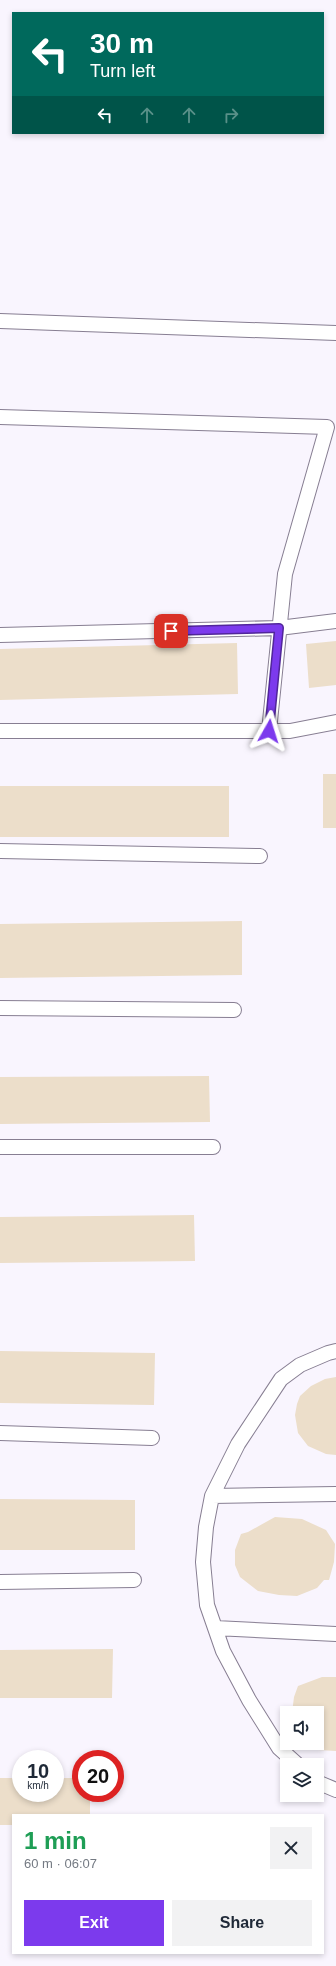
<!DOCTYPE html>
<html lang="en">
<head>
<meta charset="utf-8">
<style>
	body { margin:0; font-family:Arial,sans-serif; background:#f2f2f3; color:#1f2937; height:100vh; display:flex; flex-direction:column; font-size:15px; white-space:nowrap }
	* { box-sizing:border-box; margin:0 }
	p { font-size:13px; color:#747a83 }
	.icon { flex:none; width:22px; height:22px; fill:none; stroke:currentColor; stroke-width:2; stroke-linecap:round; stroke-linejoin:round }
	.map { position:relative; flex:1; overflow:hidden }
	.details { position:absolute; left:12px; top:1814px; width:312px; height:140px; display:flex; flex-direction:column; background:#fff; border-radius:0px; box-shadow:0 2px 6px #0003 }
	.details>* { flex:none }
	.banner { position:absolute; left:12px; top:12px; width:312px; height:122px; border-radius:0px; box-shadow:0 2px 6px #0003; background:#00695c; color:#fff; overflow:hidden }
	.tools { position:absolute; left:280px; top:1706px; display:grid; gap:8px }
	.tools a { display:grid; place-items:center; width:44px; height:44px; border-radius:0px; background:#fff; box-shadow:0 2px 6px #0003; font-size:20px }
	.speed { position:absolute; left:12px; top:1750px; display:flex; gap:8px; font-size:20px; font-weight:700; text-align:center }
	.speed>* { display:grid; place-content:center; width:52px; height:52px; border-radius:50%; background:#fff; box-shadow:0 2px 6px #0003; line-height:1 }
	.speed small { font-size:10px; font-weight:400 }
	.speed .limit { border:6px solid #d22; background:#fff; color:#111 }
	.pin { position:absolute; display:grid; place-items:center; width:34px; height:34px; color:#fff; margin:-17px; border-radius:8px; box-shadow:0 2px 6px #0006 }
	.me { position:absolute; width:44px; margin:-22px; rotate:6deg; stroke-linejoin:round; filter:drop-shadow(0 0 3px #0008) }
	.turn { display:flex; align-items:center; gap:14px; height:84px; padding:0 12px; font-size:18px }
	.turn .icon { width:52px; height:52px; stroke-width:2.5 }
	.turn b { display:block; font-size:28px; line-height:34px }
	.lanes { display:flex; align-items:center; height:38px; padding:0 12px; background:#0003; justify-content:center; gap:20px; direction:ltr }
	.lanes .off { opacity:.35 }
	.round { display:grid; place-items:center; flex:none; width:42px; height:42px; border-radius:0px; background:#f2f2f3 }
	.head { display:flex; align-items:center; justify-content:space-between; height:68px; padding:0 12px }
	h1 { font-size:24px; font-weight:700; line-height:30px; color:#1e9e55 }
	.action { display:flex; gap:8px; margin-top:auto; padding:8px 12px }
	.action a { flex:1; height:46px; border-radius:0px; background:#7c3aed; color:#fff; font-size:16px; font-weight:700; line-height:46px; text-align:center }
	.action a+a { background:#f2f2f3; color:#1f2937 }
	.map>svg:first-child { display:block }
	.building { fill:#ecdeca }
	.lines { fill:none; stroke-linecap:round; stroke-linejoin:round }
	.service-casing { stroke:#877e92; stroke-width:16 }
	.service { stroke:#fff; stroke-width:14 }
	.route-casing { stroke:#51269a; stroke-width:10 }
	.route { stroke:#7c3aed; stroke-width:7 }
</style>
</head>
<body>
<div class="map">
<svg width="336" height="1966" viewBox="0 0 336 1966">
	<rect width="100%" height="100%" fill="#f9f5fe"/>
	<!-- building -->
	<path class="building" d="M336,641V685L309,688L306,644Z
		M237,643L238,694L0,700V649Z
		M323,774H336V828H323Z
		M0,786H229V837H0Z
		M242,921V975L0,978V924Z
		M209,1076L210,1122L0,1124V1077Z
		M194,1215L195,1261L0,1263V1217Z
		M0,1351L155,1353L154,1405L0,1403Z
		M336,1377V1455L326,1454L308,1446L298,1433L295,1415L297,1404L300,1396L311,1386L325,1379Z
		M0,1499L135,1500V1550H0Z
		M275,1517L302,1519L326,1530L335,1544L334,1562L329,1580H324L317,1588L297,1596L279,1595L258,1591L240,1577L235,1565V1550L241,1534L248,1532Z
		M113,1649L112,1698H0V1650Z
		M322,1677H336V1751L318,1750L308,1743H317V1713H292L294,1697L298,1686Z
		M0,1778H21V1793H55V1778H81V1793H90V1815H13V1825H0Z"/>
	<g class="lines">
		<!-- service casing -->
		<g class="service-casing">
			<path id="service" d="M0,321L336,333
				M0,417L327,427L285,574L269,731
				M0,635L279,628L336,621
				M0,731H290L336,722
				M0,851L260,856
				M0,1008L234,1010
				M0,1147H213
				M0,1433L152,1438
				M212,1496L336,1494
				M0,1582L134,1580
				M215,1628L336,1634
				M298,1765L279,1748L249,1700L223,1651L207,1605L203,1562L206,1527L212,1496L238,1444L281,1379L300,1365L328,1353L336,1351
				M317,1782L336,1790"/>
		</g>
		<!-- service -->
		<use href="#service" class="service"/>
	</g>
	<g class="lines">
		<!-- route casing -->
		<g class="route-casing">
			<path id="route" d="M171,631L279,628L269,731"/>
		</g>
		<!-- route -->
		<use href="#route" class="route"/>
	</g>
</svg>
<div class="tools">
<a><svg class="icon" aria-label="sound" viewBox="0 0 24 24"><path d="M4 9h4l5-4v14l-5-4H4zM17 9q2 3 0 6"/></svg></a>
<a><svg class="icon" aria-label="layers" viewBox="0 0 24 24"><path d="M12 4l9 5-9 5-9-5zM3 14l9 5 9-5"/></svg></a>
</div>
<div class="speed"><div>10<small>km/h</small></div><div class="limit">20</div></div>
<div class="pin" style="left:171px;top:631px;background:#d93025"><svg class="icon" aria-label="arrive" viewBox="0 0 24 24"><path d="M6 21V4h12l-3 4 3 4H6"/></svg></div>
<svg class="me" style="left:269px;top:731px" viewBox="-20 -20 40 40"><path d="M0-17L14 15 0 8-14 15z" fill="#7c3aed" stroke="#fff" stroke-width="4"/></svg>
<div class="banner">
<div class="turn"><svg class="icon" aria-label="left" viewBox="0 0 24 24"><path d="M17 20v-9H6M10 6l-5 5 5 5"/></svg><div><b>30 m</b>Turn left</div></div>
<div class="lanes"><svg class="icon" aria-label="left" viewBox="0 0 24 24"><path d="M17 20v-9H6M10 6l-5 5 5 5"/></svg><svg class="icon off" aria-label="ahead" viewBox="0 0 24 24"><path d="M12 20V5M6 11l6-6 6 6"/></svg><svg class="icon off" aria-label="ahead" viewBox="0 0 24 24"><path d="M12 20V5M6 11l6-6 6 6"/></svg><svg class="icon off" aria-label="right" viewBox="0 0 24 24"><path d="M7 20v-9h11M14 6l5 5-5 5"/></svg></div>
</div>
<section class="details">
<div class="head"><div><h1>1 min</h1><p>60 m · 06:07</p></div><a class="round"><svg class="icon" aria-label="close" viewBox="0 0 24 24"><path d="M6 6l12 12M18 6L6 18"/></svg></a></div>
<div class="action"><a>Exit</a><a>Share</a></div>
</section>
</div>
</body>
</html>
